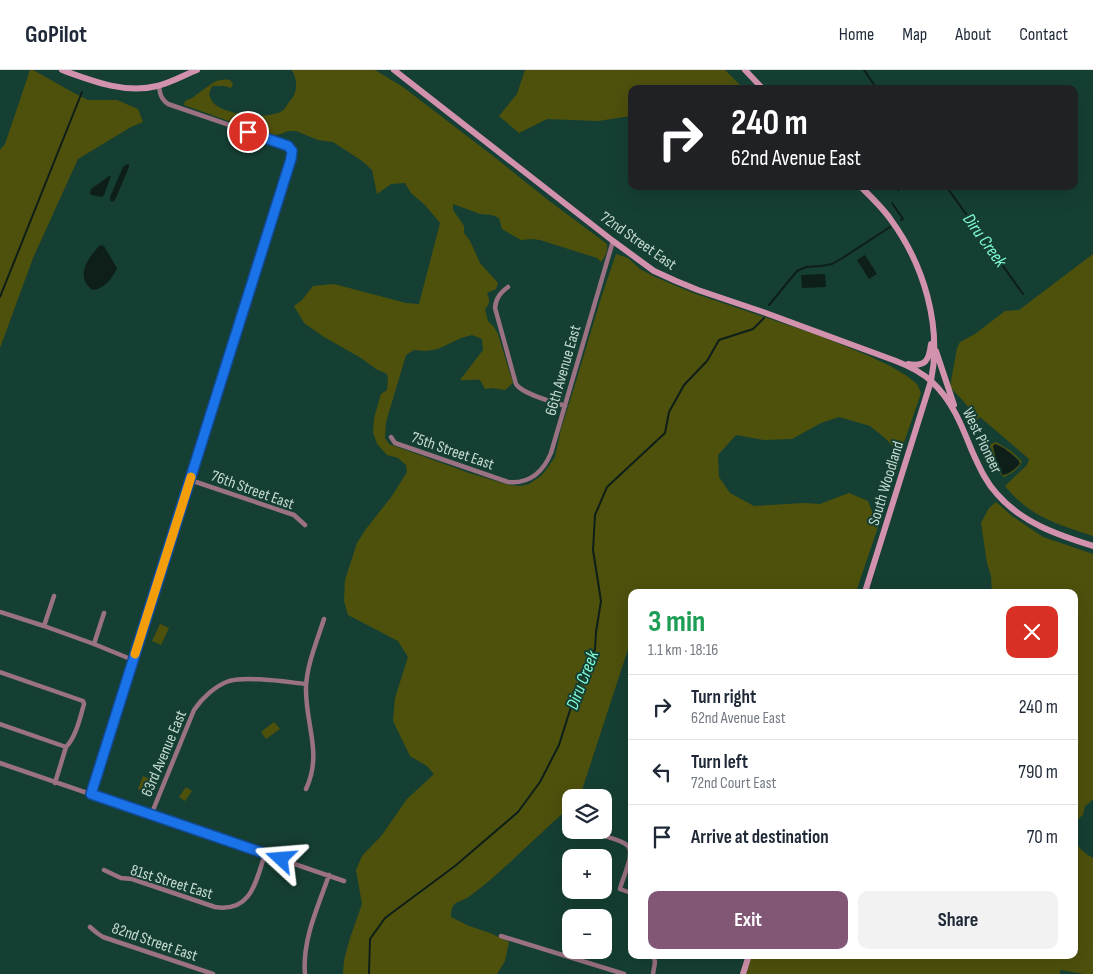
<!DOCTYPE html>
<html lang="en">
<head>
<meta charset="utf-8">
<style>
	body { margin:0; font-family:"Sofia Sans Condensed",sans-serif; background:#f2f2f3; color:#1f2937; height:100vh; display:flex; flex-direction:column; font-size:19px; white-space:nowrap }
	* { box-sizing:border-box; margin:0 }
	p { font-size:16px; color:#747a83 }
	.icon { flex:none; width:28px; height:28px; fill:none; stroke:currentColor; stroke-width:2; stroke-linecap:round; stroke-linejoin:round }
	.map { position:relative; flex:1; overflow:hidden }
	.drawer { position:absolute; left:628px; top:519px; width:450px; height:370px; display:flex; flex-direction:column; background:#fff; border-radius:10px; box-shadow:0 5px 20px #0002 }
	.drawer>* { flex:none }
	.top-card { position:absolute; left:628px; top:15px; width:450px; height:105px; border-radius:10px; box-shadow:0 5px 20px #0002; background:#202124; color:#fff; overflow:hidden }
	.tools { position:absolute; left:562px; top:719px; display:grid; gap:10px }
	.tools a { display:grid; place-items:center; width:50px; height:50px; border-radius:10px; background:#fff; box-shadow:0 5px 20px #0002; font-size:25px }
	.pin { position:absolute; display:grid; place-items:center; width:42px; height:42px; color:#fff; margin:-21px; border:2px solid #fff; border-radius:50%; box-shadow:0 1px 5px #0007 }
	.me { position:absolute; width:55px; margin:-28px; rotate:289deg; stroke-linejoin:round; filter:drop-shadow(0 0 4px #0008) }
	.turn { display:flex; align-items:center; gap:18px; height:105px; padding:0 20px; font-size:22px }
	.turn .icon { width:65px; height:65px; stroke-width:2.5 }
	.turn b { display:block; font-size:35px; line-height:42px }
	.round { display:grid; place-items:center; flex:none; width:52px; height:52px; border-radius:10px; background:#f2f2f3 }
	.head { display:flex; align-items:center; justify-content:space-between; height:85px; padding:0 20px }
	h1 { font-size:30px; font-weight:700; line-height:38px; color:#1e9e55 }
	.cta { display:flex; gap:10px; margin-top:auto; padding:10px 20px }
	.cta a { flex:1; height:58px; border-radius:10px; background:#825776; color:#fff; font-size:20px; font-weight:700; line-height:58px; text-align:center }
	.cta a+a { background:#f2f2f3; color:#1f2937 }
	ul { padding:0; list-style:none }
	li { display:flex; align-items:center; gap:15px; height:65px; padding:0 20px; border-top:1px solid #e0e1e3 }
	li div { flex:1 }
	li b { display:block; font-size:19px }
	li em { font-style:normal }
	header { display:flex; align-items:center; gap:30px; box-sizing:border-box; height:70px; padding:0 25px; background:#fff; border-bottom:1px solid #e0e1e3 }
	header strong { font-size:24px }
	nav { display:flex; gap:28px; margin-inline-start:auto; font-size:18px }
	.map>svg:first-child { display:block }
	.green { fill:#4e510c; fill-rule:evenodd }
	.water { fill:#0e1e19 }
	.lines { fill:none; stroke-linecap:round; stroke-linejoin:round }
	.stream { stroke:#0e1e19; stroke-width:2 }
	.street { stroke:#9a7283; stroke-width:4.5 }
	.secondary { stroke:#d292ae; stroke-width:6 }
	.route-casing { stroke:#114b97; stroke-width:12 }
	.route { stroke:#1a73e8; stroke-width:9 }
	.slow { stroke:#f59e0b; stroke-width:9 }
	.labels { text-anchor:middle; stroke-width:4; stroke-linejoin:round; paint-order:stroke }
	.street-label { font-size:16px; fill:#c5dbd3; stroke:#163f33 }
	.water-label { font-size:18px; font-style:italic; fill:#7ffbd6; stroke:#163f33 }
</style>
</head>
<body>
<header>
<strong>GoPilot</strong>
<nav><a>Home</a><a>Map</a><a>About</a><a>Contact</a></nav>
</header>
<div class="map">
<svg width="1093" height="904" viewBox="0 0 1093 904">
	<rect width="100%" height="100%" fill="#163f33"/>
	<!-- green -->
	<path class="green" d="M30,0H33L74,23L88,30H117L138,39L143,52L131,57L78,89L33,188L0,278V80L5,74Z
		M292,0H375L403,17L493,86L548,130L607,174C608,181 606,185 601,192L597,188L540,170L531,169L521,170L502,159L499,148L492,145L480,144L453,134V140L464,156V163L470,171L480,193L498,213L496,219L487,223C490,230 490,234 485,239L488,251L494,257L498,264L513,313L505,320L493,318L485,319L480,310C473,309 467,311 460,310L483,280L482,269L472,265L461,268L438,279L426,281L414,280L406,285L386,352L385,368L389,374L469,403L509,415L520,416L529,414L541,406L546,400L555,387L561,359L574,318L601,228L616,184L628,188L640,199L655,207L693,223L820,266L869,286L892,297L907,306L917,314L921,323L900,384L885,368L870,356L839,347L821,353L792,369L764,370L736,365L718,385L719,407L730,423L754,436L804,433L820,434L849,423L868,431L878,457L856,522H631V570L580,726L579,727L571,728V736L569,738C535,767 505,800 470,826C459,834 451,829 451,847L469,856L490,863L509,872L505,891L497,904H343L344,890L350,868L362,834L356,800L362,786L382,765L407,729L434,704L427,696L410,686L393,651L395,628L408,587L398,571L348,545L344,531L345,510L357,473L366,459L392,426L407,402L406,395L398,388L387,385L377,374L373,362L374,348L381,324L387,320L388,311L387,304L376,299L361,288L324,267L304,253L294,236L302,230L313,216L334,214L406,233L419,234L440,153L425,135L411,123L405,113L391,114L377,124L372,100L362,91L333,72L318,70L296,61H288L281,64L273,65L245,57L184,35L185,31C189,29 193,28 196,25C207,18 215,7 230,10L233,14L231,18L224,16H212L209,24C211,29 212,33 217,36C231,45 267,50 282,41C285,39 287,35 289,32C298,22 298,12 292,0Z
		M525,0H725L743,18L631,19V46L598,51L547,49L519,63L499,46L517,24Z
		M1093,184V466C1057,454 1030,447 1005,416L1027,395L1029,389L980,347L976,351C972,338 959,327 950,317L957,278L960,272L975,264L1005,241L1019,240Z
		M996,372L1011,381L1022,391C1019,399 1011,404 1004,407C1000,404 989,386 989,381C988,376 992,373 996,372ZM993,376C996,376 999,376 1002,377C1004,378 1017,388 1019,390V395L1008,404L1003,405L998,398Z
		M996,432L1012,446L1043,467L1093,484V729L1088,734L1085,736L1083,745L1079,748L1074,760V522H992L991,506L987,493L981,453L989,438Z
		M160,554L169,558L161,575L152,571Z
		M274,652L280,659L266,669L261,662Z
		M143,706L150,709L145,722L138,719Z
		M186,717L192,721L185,731L179,727Z
		M1074,768C1078,778 1084,783 1093,788V904H1084L1060,900V904H746L752,885H1074Z"/>
	<!-- water -->
	<path class="water" d="M127,94H129V97L116,128L114,131L112,132L110,130V127L123,97Z
		M109,106H111L104,125L102,127L91,125L90,123L91,119Z
		M100,175L104,176L117,198C113,208 104,219 93,220C74,207 88,188 100,175Z
		M865,185L877,204L869,209L857,190Z
		M825,204L826,217L802,218L801,205Z
		M995,374C1003,376 1015,386 1020,393C1017,398 1010,403 1003,405L998,398L993,376Z"/>
	<g class="lines">
		<!-- stream -->
		<path class="stream" d="M864,0L877,19
			M946,116L1023,224
			M898,120L906,116
			M892,133L903,149L901,150
			M0,227L82,22
			M769,235L797,201L806,197L821,196L832,194L841,189L890,157
			M369,904L370,869L385,848L455,796L518,742L540,712L559,675L577,618L595,579L596,562L601,531L593,480L595,445L607,417L665,363L669,342L684,315L707,291L719,270L753,259L764,248"/>
		<!-- street -->
		<path class="street" d="M508,217C500,223 496,228 495,238L516,314C522,324 553,332 565,336
			M391,367L395,373L508,412C529,414 543,402 551,383L613,171
			M190,410L294,445L305,455
			M0,542L44,556L94,574L133,590
			M44,556L54,526
			M94,574L104,543
			M0,602L83,631L84,634C80,648 76,667 66,677L55,713
			M0,654L66,677
			M0,693L344,811
			M306,719C323,683 305,654 306,617C307,594 317,571 324,549
			M91,724L221,314L292,83L291,79L285,74L168,34C161,29 160,24 159,16
			M151,745L194,640C202,628 215,616 229,611C248,606 286,612 306,614
			M598,764C606,767 623,770 628,776C635,784 622,809 620,819L631,823
			M104,800L121,808L132,809L215,837C252,843 256,810 265,784
			M90,857L97,863L103,867L213,904
			M501,866L624,904
			M305,904C302,870 318,837 329,805
			M653,904L655,892L653,885"/>
		<!-- secondary -->
		<path class="secondary" d="M62,0C92,11 125,24 157,16C171,13 184,5 197,0
			M394,0L613,171L654,201L676,211L698,220L763,242L896,291C909,296 922,302 932,312C952,330 962,356 972,381C979,396 985,411 997,424C1022,453 1058,465 1093,476
			M745,0L763,19
			M860,116C871,127 883,138 891,150C924,195 942,256 931,311L865,522
			M936,281L954,335
			M908,294C926,297 929,290 931,274
			M743,904L749,885"/>
	</g>
	<g class="lines">
		<!-- route casing -->
		<g class="route-casing">
			<path id="route" d="M248,62L288,76L292,81L291,89L91,724L281,789"/>
		</g>
		<!-- route -->
		<use href="#route" class="route"/>
		<!-- slow -->
		<path class="slow" d="M135,584L191,407"/>
	</g>
	<g class="labels">
		<!-- street labels -->
		<g class="street-label">
			<text transform="translate(639 170) rotate(35)" y="6">72nd Street East</text>
			<text transform="translate(562 300) rotate(-74)" y="6">66th Avenue East</text>
			<text transform="translate(983 370) rotate(64)" y="6">West Pioneer</text>
			<text transform="translate(453 380) rotate(19)" y="6">75th Street East</text>
			<text transform="translate(885 413) rotate(-73)" y="6">South Woodland</text>
			<text transform="translate(253 419) rotate(20)" y="6">76th Street East</text>
			<text transform="translate(163 683) rotate(-67)" y="6">63rd Avenue East</text>
			<text transform="translate(172 811) rotate(17)" y="6">81st Street East</text>
			<text transform="translate(155 871) rotate(19)" y="6">82nd Street East</text>
		</g>
		<!-- water labels -->
		<g class="water-label">
			<text transform="translate(985 170) rotate(54)" y="6">Diru Creek</text>
			<text transform="translate(582 610) rotate(-69)" y="6">Diru Creek</text>
		</g>
	</g>
</svg>
<div class="tools">
<a><svg class="icon" aria-label="layers" viewBox="0 0 24 24"><path d="M12 4l9 5-9 5-9-5zM3 14l9 5 9-5"/></svg></a>
<a>+</a>
<a>−</a>
</div>
<div class="pin" style="left:248px;top:62px;background:#d93025"><svg class="icon" aria-label="arrive" viewBox="0 0 24 24"><path d="M6 21V4h12l-3 4 3 4H6"/></svg></div>
<svg class="me" style="left:281px;top:789px" viewBox="-20 -20 40 40"><path d="M0-17L14 15 0 8-14 15z" fill="#1a73e8" stroke="#fff" stroke-width="4"/></svg>
<div class="top-card">
<div class="turn"><svg class="icon" aria-label="right" viewBox="0 0 24 24"><path d="M7 20v-9h11M14 6l5 5-5 5"/></svg><div><b>240 m</b>62nd Avenue East</div></div>
</div>
<section class="drawer">
<div class="head"><div><h1>3 min</h1><p>1.1 km · 18:16</p></div><a class="round" style="background:#d93025;color:#fff"><svg class="icon" aria-label="close" viewBox="0 0 24 24"><path d="M6 6l12 12M18 6L6 18"/></svg></a></div>
<ul>
<li><svg class="icon" aria-label="right" viewBox="0 0 24 24"><path d="M7 20v-9h11M14 6l5 5-5 5"/></svg><div><b>Turn right</b><p>62nd Avenue East</p></div><em>240 m</em></li>
<li><svg class="icon" aria-label="left" viewBox="0 0 24 24"><path d="M17 20v-9H6M10 6l-5 5 5 5"/></svg><div><b>Turn left</b><p>72nd Court East</p></div><em>790 m</em></li>
<li><svg class="icon" aria-label="arrive" viewBox="0 0 24 24"><path d="M6 21V4h12l-3 4 3 4H6"/></svg><div><b>Arrive at destination</b></div><em>70 m</em></li>
</ul>
<div class="cta"><a>Exit</a><a>Share</a></div>
</section>
</div>
</body>
</html>
